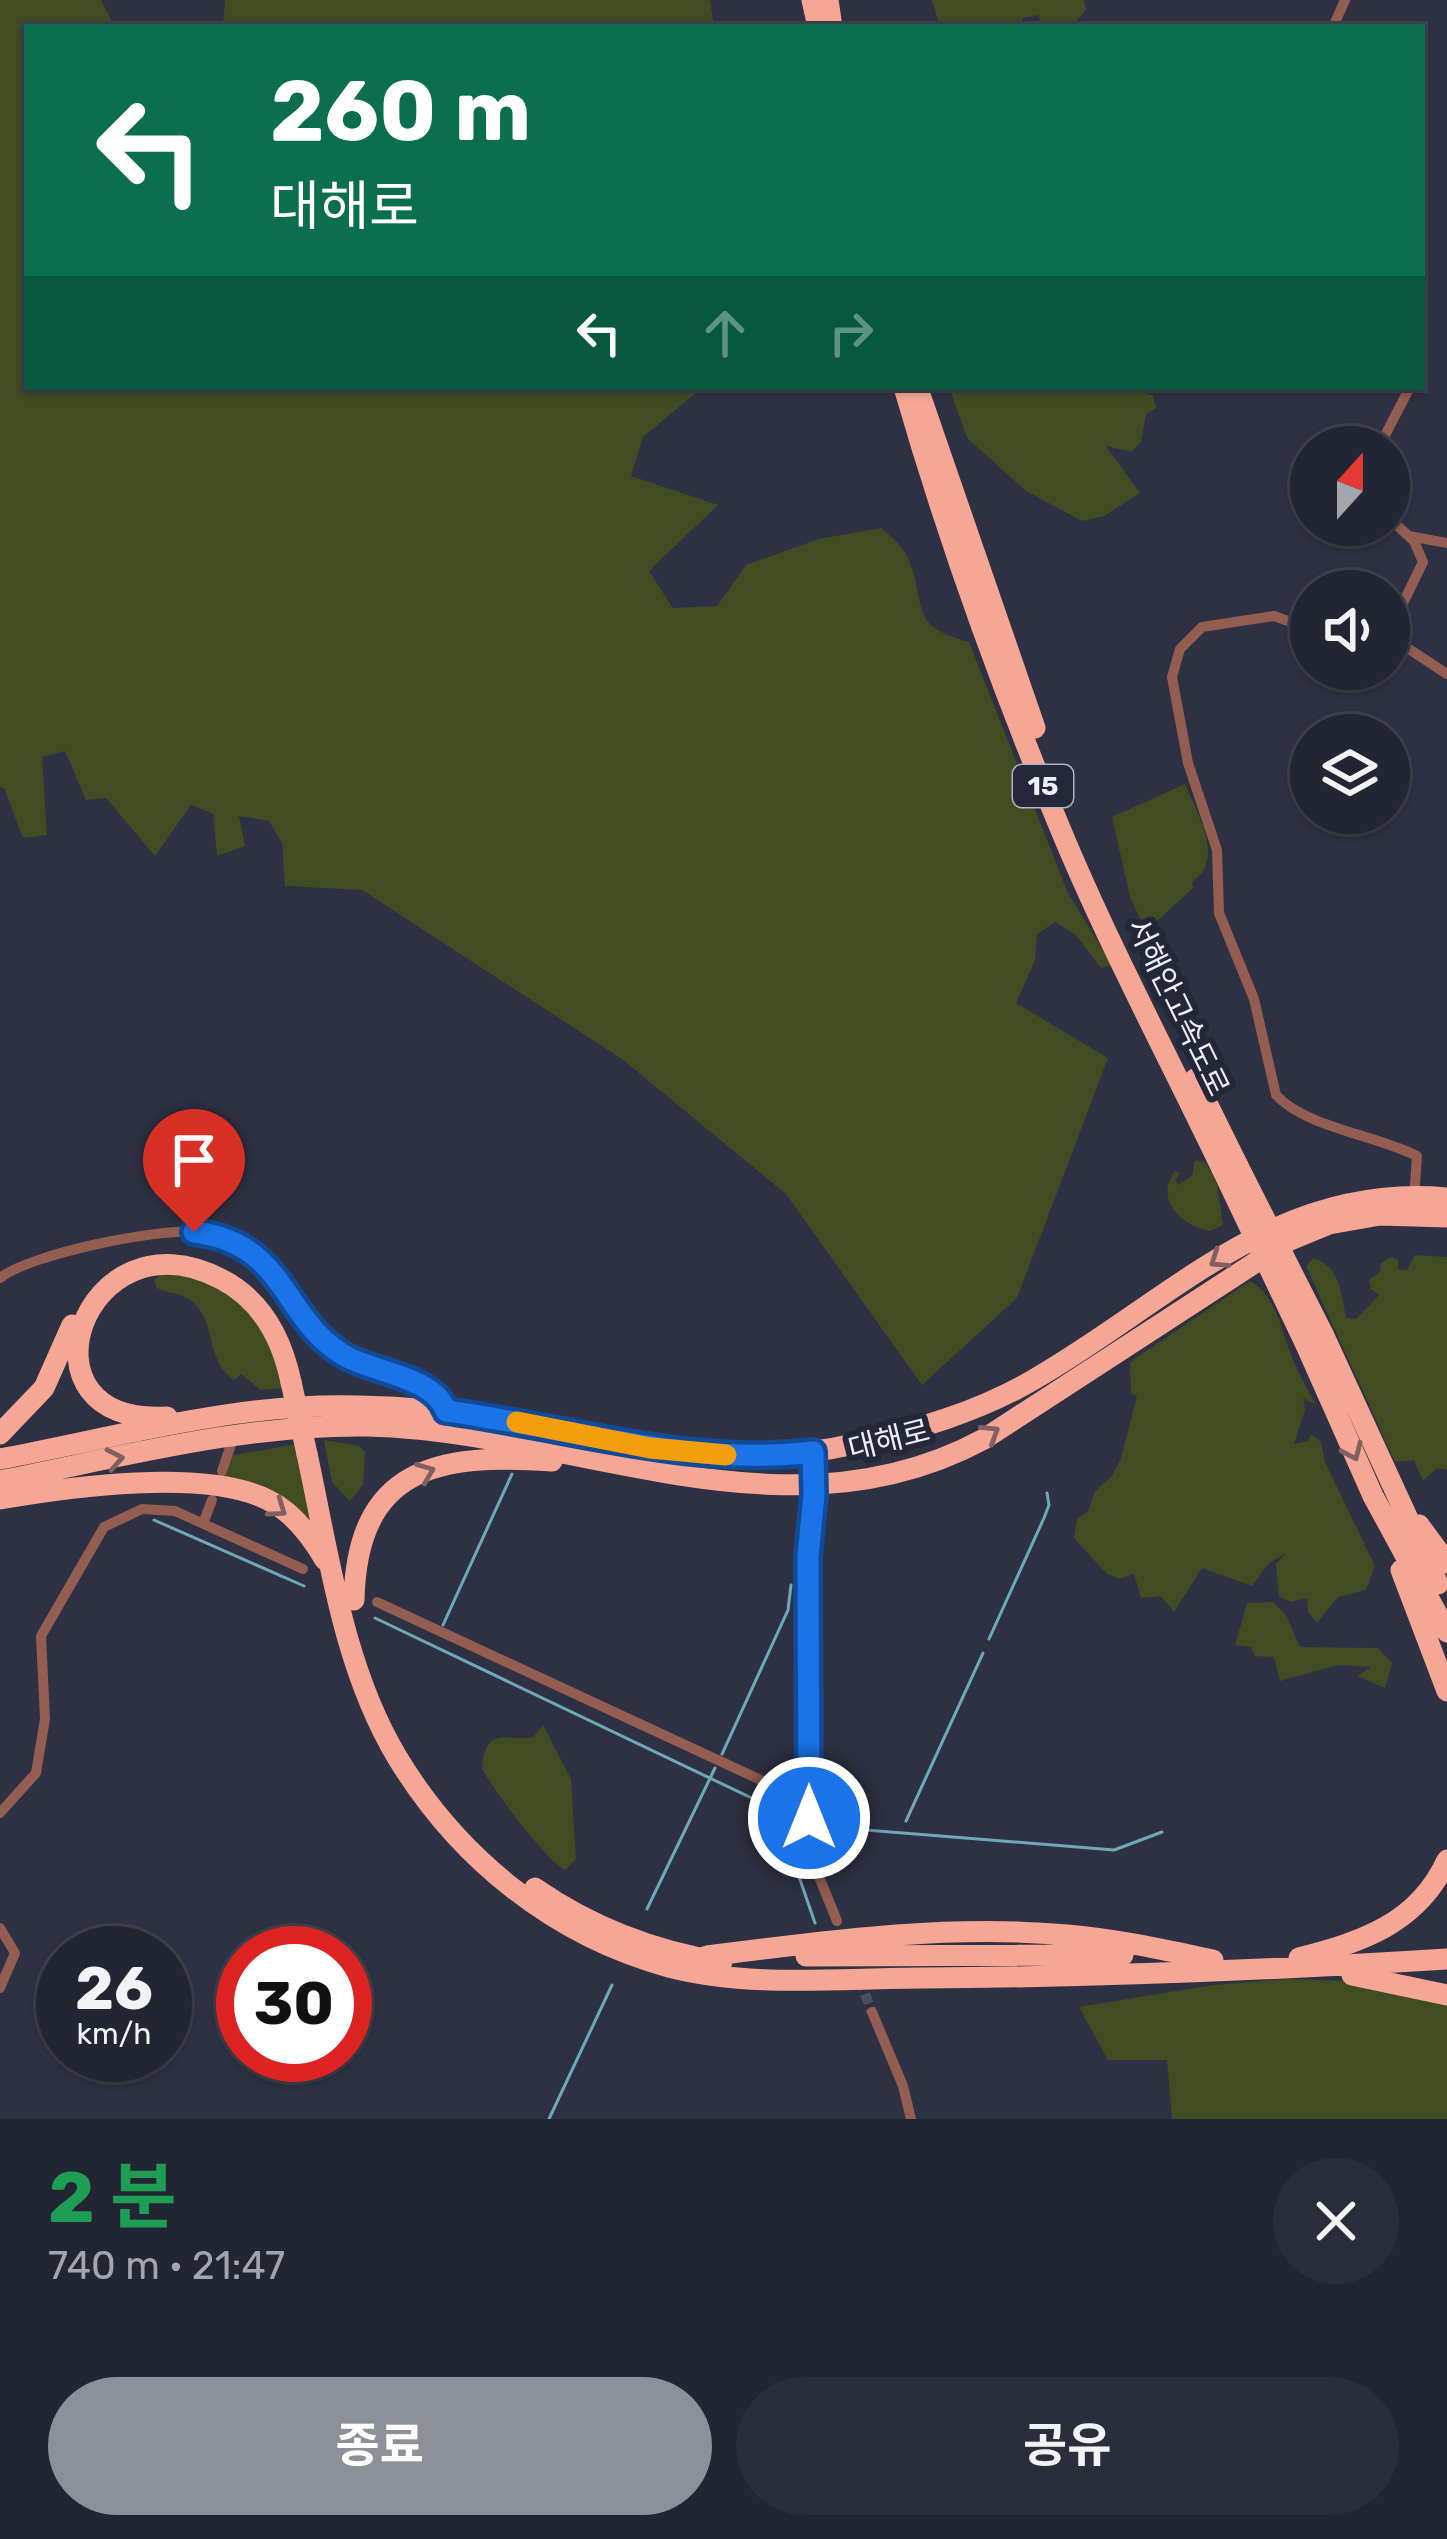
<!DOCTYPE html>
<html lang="ko">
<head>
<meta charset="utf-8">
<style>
	body { margin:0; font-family:Rubik,"Noto Sans KR",sans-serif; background:#2a2d3a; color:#f1f3f6; height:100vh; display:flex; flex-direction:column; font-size:45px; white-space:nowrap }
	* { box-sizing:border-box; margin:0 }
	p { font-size:39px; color:#a2a5ac }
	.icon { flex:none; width:66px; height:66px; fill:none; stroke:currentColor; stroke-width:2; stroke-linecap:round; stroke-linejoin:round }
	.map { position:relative; height:2119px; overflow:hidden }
	.panel { display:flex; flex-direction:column; background:#222532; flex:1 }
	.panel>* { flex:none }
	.hud { position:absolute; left:24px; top:24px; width:1401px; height:366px; border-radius:0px; box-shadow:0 3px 9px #0004,0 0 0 3px #3f424d; background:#0b6e4f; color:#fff; overflow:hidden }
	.needle { width:78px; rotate:21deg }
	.fabs { position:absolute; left:1290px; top:426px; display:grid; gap:24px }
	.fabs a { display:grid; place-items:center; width:120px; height:120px; border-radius:50%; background:#222532; box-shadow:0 3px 9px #0004,0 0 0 3px #3f424d; font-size:60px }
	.speed { position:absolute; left:36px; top:1926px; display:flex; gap:24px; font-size:60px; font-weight:700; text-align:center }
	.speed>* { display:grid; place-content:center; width:156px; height:156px; border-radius:50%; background:#222532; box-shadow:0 3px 9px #0004,0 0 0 3px #3f424d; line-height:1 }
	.speed small { font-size:30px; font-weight:400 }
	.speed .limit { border:18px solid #d22; background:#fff; color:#111 }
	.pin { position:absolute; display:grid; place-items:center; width:102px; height:102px; color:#fff; margin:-123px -51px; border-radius:50% 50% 50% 0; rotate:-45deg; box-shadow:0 0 12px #0007 }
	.pin .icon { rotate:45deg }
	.me { position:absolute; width:132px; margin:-66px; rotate:0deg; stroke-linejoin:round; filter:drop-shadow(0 0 9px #0008) }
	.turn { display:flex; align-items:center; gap:42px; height:252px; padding:0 48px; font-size:54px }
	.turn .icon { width:156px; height:156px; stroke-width:2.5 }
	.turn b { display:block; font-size:84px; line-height:102px }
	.lanes { display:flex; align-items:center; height:114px; padding:0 48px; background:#0003; justify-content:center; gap:60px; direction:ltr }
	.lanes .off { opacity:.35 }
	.round { display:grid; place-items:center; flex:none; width:126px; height:126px; border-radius:63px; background:#2a2d3a }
	.overview { display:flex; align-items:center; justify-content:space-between; height:204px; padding:0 48px }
	h1 { font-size:72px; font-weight:700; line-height:90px; color:#1e9e55 }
	.action { display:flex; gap:24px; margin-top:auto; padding:24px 48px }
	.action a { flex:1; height:138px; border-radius:72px; background:#8c9099; color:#fff; font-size:48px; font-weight:700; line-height:138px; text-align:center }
	.action a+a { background:#2a2d3a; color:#f1f3f6 }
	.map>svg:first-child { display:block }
	.green { fill:#414c22 }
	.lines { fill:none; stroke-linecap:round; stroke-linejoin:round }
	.stream { stroke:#6daab6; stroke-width:3 }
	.street-tunnel { stroke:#4a4e5e; stroke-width:10; stroke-dasharray:10 5; stroke-linecap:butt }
	.street { stroke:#935d51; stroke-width:10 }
	.highway { stroke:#f6a695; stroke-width:21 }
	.highway-bridge { stroke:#f6a695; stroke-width:21 }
	.oneway { stroke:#826062 }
	.route-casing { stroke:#114b97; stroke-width:30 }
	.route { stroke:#1a73e8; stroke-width:21 }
	.slow { stroke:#f59e0b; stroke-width:21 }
	.labels { text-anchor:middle; stroke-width:12; stroke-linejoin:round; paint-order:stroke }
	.shield { fill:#242739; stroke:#b0b3c0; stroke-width:3 }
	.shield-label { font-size:27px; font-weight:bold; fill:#eceffa }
	.street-label { font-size:30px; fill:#eceffa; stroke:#242739 }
</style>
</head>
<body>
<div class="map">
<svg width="1447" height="2119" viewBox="0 0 1447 2119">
	<rect width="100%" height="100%" fill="#2e3143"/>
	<!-- green -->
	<path class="green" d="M0,0H101L115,27H27V387H703L643,437L631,476L718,505L649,571L673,608L717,606L746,565L819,539L881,528C890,536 902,545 907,556C929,605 905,625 969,642L1068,893L1112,965L1101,968L1076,935L1055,922L1037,934L1035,961L1016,1003L1108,1058L1017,1298L922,1385L786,1194L622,1059L362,890L285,886L282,843L269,821L239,816L245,846L217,856L213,814L191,805L155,856L106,798L86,800L65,751L42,757L47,835L23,838L4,788L0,787Z
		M225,0H710L714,27H223Z
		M932,0H1084L1086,10L1071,27H1041L1039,15L1023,18L1020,27H940Z
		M949,387H1132L1153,396L1156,408L1146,414L1141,442L1131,452L1106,446L1140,493L1104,516L1082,521L1026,491L967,438Z
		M1185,784C1197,813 1226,859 1192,882L1193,888L1146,931L1130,897L1112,817Z
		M1195,1160L1206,1163L1217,1184L1223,1225L1210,1231C1178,1225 1155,1198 1175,1171L1180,1174L1175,1180L1178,1185L1192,1176Z
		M1415,1255L1447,1257V1470L1437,1468L1423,1481L1414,1460L1395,1462L1306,1266L1313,1258C1340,1266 1341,1293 1346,1318L1356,1319L1379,1295L1371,1289L1369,1280L1381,1271L1380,1264L1391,1257L1398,1260V1269L1407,1270Z
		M163,1271C244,1288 259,1314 284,1388L261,1390L241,1374L234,1380C205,1361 217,1324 193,1302C182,1293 167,1293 157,1288L154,1281Z
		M1250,1281C1278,1297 1281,1332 1293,1360C1299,1375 1308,1390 1316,1405L1303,1398L1305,1410L1294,1444L1308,1441L1311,1434L1321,1442L1325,1462L1375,1566L1366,1590L1338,1597L1317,1623L1308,1612L1307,1598L1291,1602L1279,1597L1276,1564L1285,1554L1269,1563L1252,1586L1202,1568L1174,1612L1161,1596L1141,1598L1134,1574L1120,1579L1107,1574L1074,1538L1077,1519L1088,1511L1095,1491L1112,1476L1121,1458L1137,1396L1131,1393L1130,1362Z
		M324,1440L359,1446L365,1452L363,1485L350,1501L332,1482Z
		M297,1444L312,1521L223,1479L233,1455Z
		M1273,1602L1286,1615L1300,1647L1378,1648L1392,1663L1385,1688L1357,1676L1371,1667L1338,1665L1280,1681L1274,1657L1255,1656L1251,1647L1235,1645L1247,1603Z
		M543,1725L571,1779L576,1859L565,1870C545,1859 493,1790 482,1768C486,1724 504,1742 533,1737Z
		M1288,1979L1349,1981L1447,2001V2119H1172L1167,2060H1108L1079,2007L1213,1985Z"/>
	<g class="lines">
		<!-- stream -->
		<path class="stream" d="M154,1520L304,1586
			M375,1618L806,1824
			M443,1625L512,1474
			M989,1639L1044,1518L1049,1505L1047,1493
			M722,1754L788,1610L791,1585
			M791,1818L796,1868L815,1923
			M906,1821L983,1653
			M816,1826L1114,1850L1162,1832
			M647,1909L715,1768
			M549,2119L612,1985"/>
		<!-- street-tunnel -->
		<path class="street-tunnel" d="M860,1980L872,2012"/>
		<!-- street -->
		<path class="street" d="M1333,27L1345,0
			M1422,342V363
			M1379,447L1410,387
			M1389,518L1414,541L1423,562L1389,632
			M1409,536L1447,543
			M1311,629L1274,616L1202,627L1180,649L1172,677L1188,763L1217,850L1219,913L1254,999L1276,1095C1305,1127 1376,1135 1417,1156L1414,1199
			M1389,636L1447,674
			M0,1278C30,1254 158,1228 197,1232C219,1234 240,1243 257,1257C291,1284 305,1331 342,1354C372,1373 431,1375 445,1410
			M813,1452L808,1556L810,1831L820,1879L837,1921
			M222,1471L234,1436
			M204,1521L212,1500
			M377,1602L778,1788L810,1796
			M0,1813L36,1773L45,1719L41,1636L104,1527L142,1509L175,1511L303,1569
			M0,1928L15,1953L0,1988
			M872,2012L903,2086L911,2119"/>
		<!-- highway -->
		<path class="highway" d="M812,0L818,27
			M828,0L832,27
			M904,387C947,537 1000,684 1060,828C1108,944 1168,1056 1222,1169
			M918,389L1035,728
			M1195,1079L1237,1164
			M1323,1334L1438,1584
			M1306,1345L1373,1496L1447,1632
			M167,1417C9,1427 83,1207 221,1279C262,1300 282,1339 291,1382
			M0,1434L44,1388L72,1325
			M307,1454C329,1555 343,1667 397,1757C458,1858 554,1936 669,1967C750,1988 840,1978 922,1978C1098,1977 1272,1970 1447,1959
			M0,1459C117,1437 239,1402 359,1406C413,1407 468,1413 521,1422C634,1441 740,1471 854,1444C916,1430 978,1412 1033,1380C1171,1301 1275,1182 1447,1198
			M0,1481C121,1457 244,1424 368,1426C575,1431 785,1547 984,1439L1290,1240L1329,1224L1380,1215L1447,1217
			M0,1499C69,1487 205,1468 268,1500C293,1512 311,1536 325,1560
			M1419,1525L1447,1563
			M1401,1570L1447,1691
			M354,1600C357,1467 438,1453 552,1461
			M535,1888C591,1927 654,1951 722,1962
			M707,1956C826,1941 948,1924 1067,1935C1116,1939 1165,1950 1213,1960
			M806,1956L1123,1955
			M1299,1958C1361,1942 1418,1924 1447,1860
			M1352,1975L1447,1995"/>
		<!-- highway-bridge -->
		<path class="highway-bridge" d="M1237,1164L1323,1334
			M1222,1169L1306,1345
			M291,1382L307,1454"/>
	</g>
	<!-- one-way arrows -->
	<defs><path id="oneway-chevron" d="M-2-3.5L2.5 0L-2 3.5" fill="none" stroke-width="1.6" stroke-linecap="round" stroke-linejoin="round" transform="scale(3)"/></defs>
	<g class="oneway">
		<use href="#oneway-chevron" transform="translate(1218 1260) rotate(146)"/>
		<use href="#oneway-chevron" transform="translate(991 1433) rotate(-32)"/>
		<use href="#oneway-chevron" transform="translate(1353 1452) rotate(66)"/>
		<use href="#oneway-chevron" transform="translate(115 1459) rotate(-11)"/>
		<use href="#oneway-chevron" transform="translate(426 1472) rotate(-22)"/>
		<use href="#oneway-chevron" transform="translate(278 1509) rotate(35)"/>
	</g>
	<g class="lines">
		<!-- route casing -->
		<g class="route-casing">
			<path id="route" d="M194,1232C286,1243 281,1316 342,1354C371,1373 433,1375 446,1411C568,1427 688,1467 813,1452L814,1495L808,1556L809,1818"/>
		</g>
		<!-- route -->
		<use href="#route" class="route"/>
		<!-- slow -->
		<path class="slow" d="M517,1422L650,1448L726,1455"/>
	</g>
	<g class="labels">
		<!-- shield labels -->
		<rect class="shield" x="1013" y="765" width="60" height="42" rx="9"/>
		<g class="shield-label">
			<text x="1043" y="795">15</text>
		</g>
		<!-- street labels -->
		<g class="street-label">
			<text transform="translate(1178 1007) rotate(64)" y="10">서해안고속도로</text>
			<text transform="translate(889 1440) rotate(-14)" y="10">대해로</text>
		</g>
	</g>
</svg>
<div class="fabs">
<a><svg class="needle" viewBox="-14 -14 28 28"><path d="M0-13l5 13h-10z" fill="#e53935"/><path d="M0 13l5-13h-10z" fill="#a2a5ac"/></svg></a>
<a><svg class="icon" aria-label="sound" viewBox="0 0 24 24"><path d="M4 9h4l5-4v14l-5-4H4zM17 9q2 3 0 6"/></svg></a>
<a><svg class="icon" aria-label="layers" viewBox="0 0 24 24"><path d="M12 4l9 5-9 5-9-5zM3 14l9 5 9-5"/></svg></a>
</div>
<div class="speed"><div>26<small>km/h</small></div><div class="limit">30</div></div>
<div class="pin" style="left:194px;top:1232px;background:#d93025"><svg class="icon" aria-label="arrive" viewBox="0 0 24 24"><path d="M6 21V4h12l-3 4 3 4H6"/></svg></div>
<svg class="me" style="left:809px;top:1818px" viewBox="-20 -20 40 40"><circle r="17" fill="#1a73e8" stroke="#fff" stroke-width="3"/><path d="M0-11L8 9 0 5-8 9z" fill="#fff"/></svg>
<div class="hud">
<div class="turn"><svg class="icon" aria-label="left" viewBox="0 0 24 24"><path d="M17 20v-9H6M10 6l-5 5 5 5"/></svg><div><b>260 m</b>대해로</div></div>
<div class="lanes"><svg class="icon" aria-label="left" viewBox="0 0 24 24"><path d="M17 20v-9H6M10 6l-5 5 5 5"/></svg><svg class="icon off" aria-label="ahead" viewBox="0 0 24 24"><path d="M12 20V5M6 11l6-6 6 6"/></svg><svg class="icon off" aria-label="right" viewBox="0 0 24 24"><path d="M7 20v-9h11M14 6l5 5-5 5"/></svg></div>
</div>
</div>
<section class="panel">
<div class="overview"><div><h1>2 분</h1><p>740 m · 21:47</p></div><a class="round"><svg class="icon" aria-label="close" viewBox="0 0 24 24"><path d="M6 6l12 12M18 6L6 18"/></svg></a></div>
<div class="action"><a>종료</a><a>공유</a></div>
</section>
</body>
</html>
